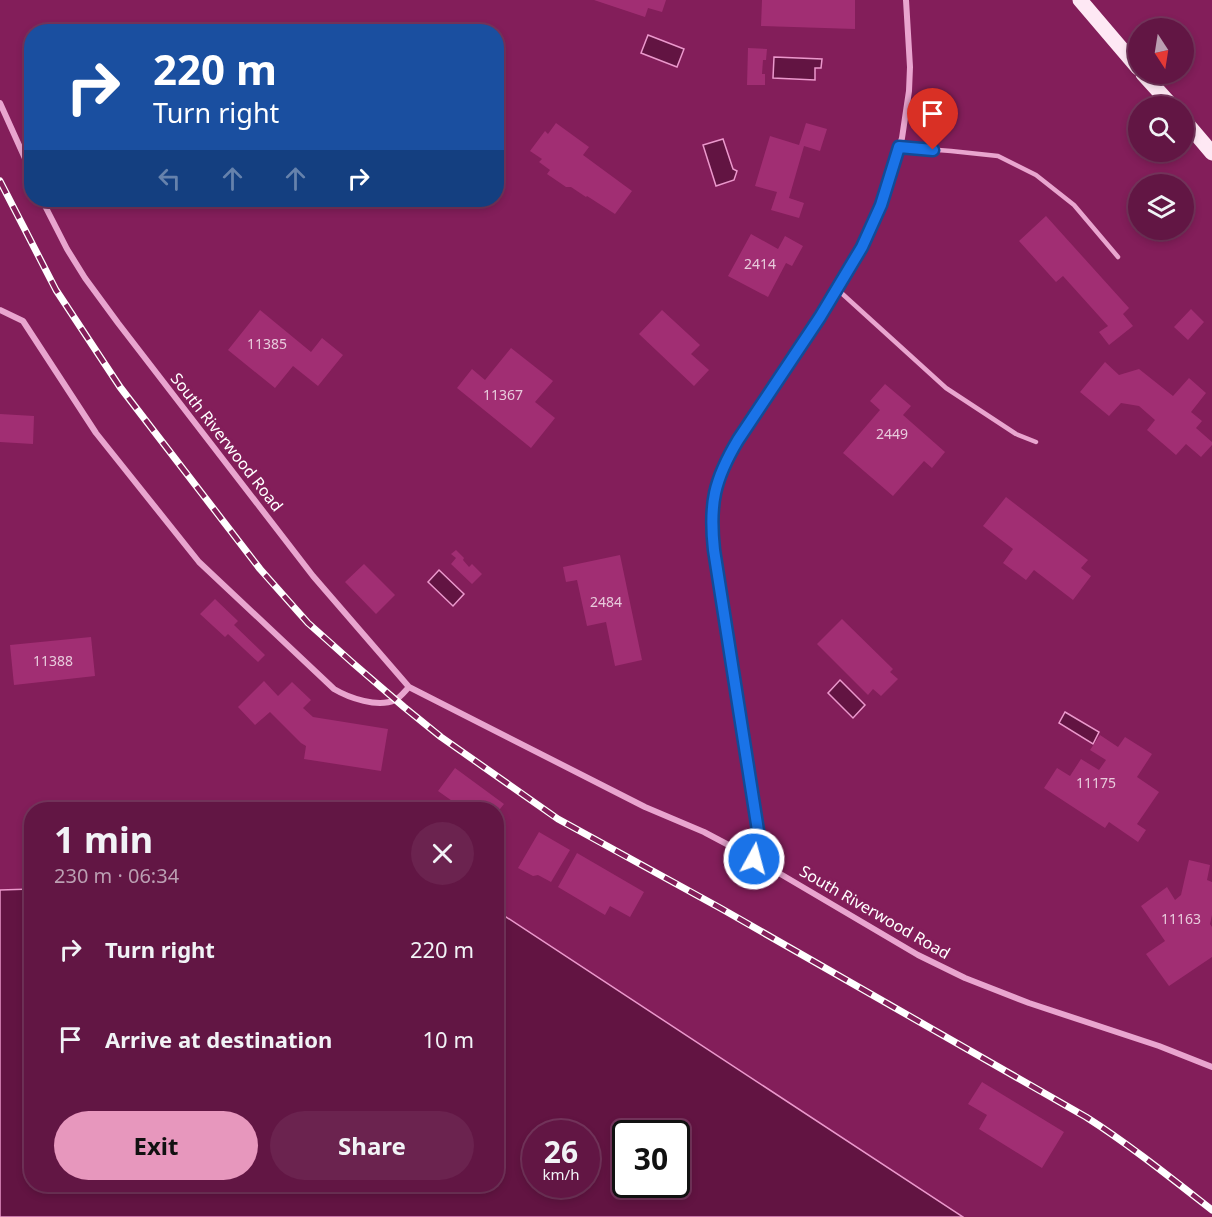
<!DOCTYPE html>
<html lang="en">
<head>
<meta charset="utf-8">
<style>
	body { margin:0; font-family:"Noto Sans",sans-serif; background:#6b234f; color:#f1f3f6; height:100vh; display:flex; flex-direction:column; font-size:22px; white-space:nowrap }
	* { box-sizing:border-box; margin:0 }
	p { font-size:20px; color:#bb9fb2 }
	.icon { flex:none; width:33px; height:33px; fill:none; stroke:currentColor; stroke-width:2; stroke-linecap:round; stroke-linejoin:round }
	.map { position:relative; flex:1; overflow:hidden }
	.sheet { position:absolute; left:24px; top:802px; width:480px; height:390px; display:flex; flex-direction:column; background:#621644; border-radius:24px; box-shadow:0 3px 9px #0003,0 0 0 2px #76355d }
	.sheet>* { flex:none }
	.top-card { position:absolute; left:24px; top:24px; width:480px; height:183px; border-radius:24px; box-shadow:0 3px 9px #0003,0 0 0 2px #76355d; background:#1a4fa0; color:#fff; overflow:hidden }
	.needle { width:39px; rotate:168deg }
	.buttons { position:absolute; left:1128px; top:18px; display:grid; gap:12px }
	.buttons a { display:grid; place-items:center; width:66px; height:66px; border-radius:50%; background:#621644; box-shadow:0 3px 9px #0003,0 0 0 2px #76355d; font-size:30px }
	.speed { position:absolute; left:522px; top:1120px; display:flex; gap:12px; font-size:30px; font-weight:700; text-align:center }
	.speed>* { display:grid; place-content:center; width:78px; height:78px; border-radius:50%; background:#621644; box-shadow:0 3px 9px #0003,0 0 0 2px #76355d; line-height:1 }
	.speed small { font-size:15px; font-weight:400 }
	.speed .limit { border:3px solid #111; border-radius:9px; background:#fff; color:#111 }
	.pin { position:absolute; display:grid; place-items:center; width:51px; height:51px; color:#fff; margin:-62px -26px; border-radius:50% 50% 50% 0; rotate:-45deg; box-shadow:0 0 6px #0007 }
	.pin .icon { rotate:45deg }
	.me { position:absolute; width:66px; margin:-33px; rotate:7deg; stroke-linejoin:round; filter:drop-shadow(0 0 4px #0008) }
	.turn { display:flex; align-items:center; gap:21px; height:126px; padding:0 30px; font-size:27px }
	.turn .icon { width:78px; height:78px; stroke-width:2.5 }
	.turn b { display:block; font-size:42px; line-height:51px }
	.lanes { display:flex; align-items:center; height:57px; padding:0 30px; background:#0003; justify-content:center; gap:30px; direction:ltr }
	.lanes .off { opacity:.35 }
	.round { display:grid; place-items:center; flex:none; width:63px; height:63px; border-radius:32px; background:#6b234f }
	.headline { display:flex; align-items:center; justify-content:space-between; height:102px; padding:0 30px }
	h1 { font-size:36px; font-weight:700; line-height:45px }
	.button { display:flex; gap:12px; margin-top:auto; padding:12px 30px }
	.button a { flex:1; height:69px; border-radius:36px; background:#e797bd; color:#111; font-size:24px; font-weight:700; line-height:69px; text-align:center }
	.button a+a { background:#6b234f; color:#f1f3f6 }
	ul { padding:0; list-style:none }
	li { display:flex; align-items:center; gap:18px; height:90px; padding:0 30px }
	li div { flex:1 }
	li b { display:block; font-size:22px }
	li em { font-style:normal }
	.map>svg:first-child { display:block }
	.water { fill:#621442; stroke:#eb98cc; stroke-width:1.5; fill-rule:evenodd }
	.building { fill:#a12e73 }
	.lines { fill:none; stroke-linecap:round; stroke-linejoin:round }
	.service { stroke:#e9a5cf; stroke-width:4.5 }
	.minor { stroke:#e9a5cf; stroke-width:6 }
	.primary { stroke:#fee8f4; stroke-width:15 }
	.rail-casing { stroke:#fff; stroke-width:7 }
	.rail { stroke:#831e5a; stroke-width:4.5; stroke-dasharray:14; stroke-linecap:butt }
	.route-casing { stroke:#114b97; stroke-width:15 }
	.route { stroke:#1a73e8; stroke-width:10 }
	.labels { text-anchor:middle; stroke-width:6; stroke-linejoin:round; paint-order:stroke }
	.number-label { font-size:14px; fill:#e8cbdc }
	.street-label { font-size:16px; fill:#fff; stroke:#831e5a }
</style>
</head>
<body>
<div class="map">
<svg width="1212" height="1217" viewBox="0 0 1212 1217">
	<rect width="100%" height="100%" fill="#831e5a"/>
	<!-- water -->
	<path class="water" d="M648,35L684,49L677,67L641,53Z
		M774,57L822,59L821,68H815V80L773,78Z
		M723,139L733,169L737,171L734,180L716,186L703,145Z
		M439,570L464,594L453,606L428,582Z
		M840,680L865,705L853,718L828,693Z
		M1065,712L1099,732L1093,744L1059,723Z
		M31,889L32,1185H496L497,911L963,1217H0V890ZM536,1134H586V1185H536ZM626,1134H676V1185H626Z"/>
	<!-- building -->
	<path class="building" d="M594,0H666L662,12L648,8L645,17Z
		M762,0H855V29L761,26Z
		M748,48L767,49L766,60H763L762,74H765V85H747Z
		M556,123L589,147L583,155L632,191L615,214L587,196L586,197L571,187H566L547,174L550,170L539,162L542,159L530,151L545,131L548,134Z
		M806,123L827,129L820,151L804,146L789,198L804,203L799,218L771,210L777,192L755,186L770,136L799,145Z
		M1046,216L1129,308L1123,314L1133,326L1109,345L1099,332L1108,326L1063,276L1056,282L1019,241Z
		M751,234L778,249L785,236L803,246L792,266L786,263L768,297L728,276Z
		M1191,309L1204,322L1188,340L1174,327Z
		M260,310L311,352L322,338L343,355L318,386L293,366L275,388L228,350Z
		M662,310L700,345L691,354L709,370L694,386L639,334Z
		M511,348L553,381L535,402L555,418L531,448L457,388L472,369L485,380Z
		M1105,362L1119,375L1139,369L1173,396L1189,378L1206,393L1191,412L1202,421L1196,428L1212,442V445L1201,457L1186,444L1176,455L1147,430L1155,420L1139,406L1121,403L1109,416L1080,392Z
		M885,384L911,406L903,415L945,452L932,468L924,461L893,496L843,453L880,410L870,401Z
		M0,414L34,416L33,444L0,442Z
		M1006,497L1088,560L1081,568L1091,576L1073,600L1034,570L1026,580L1003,563L1013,549L983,526Z
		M456,550L464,558L463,560L469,567L472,564L482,574L472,584L451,564L456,558L451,554Z
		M620,555L642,660L615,666L606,622L587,626L577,580L566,582L563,567Z
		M364,564L395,595L376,614L345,582Z
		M215,599L238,621L234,625L265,655L258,662L228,634L225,637L200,614Z
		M842,619L893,669L890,672L898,679L881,696L873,689L868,695L817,644Z
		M91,637L95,676L14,685L10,645Z
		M264,681L278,696L292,682L311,700L303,708L313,717L388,729L381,771L304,759L306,746L301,743L270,712L255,725L238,707Z
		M1100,735L1118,747L1125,737L1152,754L1137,777L1159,792L1137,824L1146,830L1138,842L1109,822L1105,828L1044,788L1057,768L1070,776L1081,759L1099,770L1106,760L1090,750Z
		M455,768L504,804L496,814V810H465L438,791Z
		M539,832L570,850L551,882L538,875L533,876L518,868Z
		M577,853L644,892L630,917L610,906L605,915L558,887Z
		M1189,860L1210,865L1207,880L1212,882V915L1210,924L1212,927V957L1169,986L1146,954L1165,941L1141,906L1167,887L1175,900L1181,895Z
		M982,1082L1064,1132L1042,1168L979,1129L987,1115L968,1104Z"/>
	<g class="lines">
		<!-- service -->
		<path class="service" d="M899,147L951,151L998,156L1036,175L1074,205L1118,257
			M837,289L946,388L1016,434L1036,442"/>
		<!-- minor -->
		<path class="minor" d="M0,103L32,174
			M42,200L67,249L85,278L118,323L313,576L409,687L645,807L704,832L755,859L918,955L965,978L1029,1003L1159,1046L1212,1067
			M0,310L23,321L96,433L199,562L334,689C349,698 378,708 395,700C400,698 405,691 409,687
			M755,859L759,843V837L714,550C710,512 712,495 726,459L840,284L862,247L881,205L902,138L909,91L910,67L906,0"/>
		<!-- primary -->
		<path class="primary" d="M1080,0L1138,68
			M1143,74L1172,106
			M1184,120L1212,153"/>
		<!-- rail casing -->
		<g class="rail-casing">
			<path id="rail" d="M0,181L56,290L120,387L260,569L308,623L354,664L404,707L441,737L558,819L722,909L1086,1117C1130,1145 1171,1178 1212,1210"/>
		</g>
		<!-- rail -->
		<use href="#rail" class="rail"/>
	</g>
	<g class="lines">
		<!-- route casing -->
		<g class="route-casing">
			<path id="route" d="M754,859L759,843V837L714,550C709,504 714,480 738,440L820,317L862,247L881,205L899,147L933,150"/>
		</g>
		<!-- route -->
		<use href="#route" class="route"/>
	</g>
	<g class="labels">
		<!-- number labels -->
		<g class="number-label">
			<text x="760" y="269">2414</text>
			<text x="267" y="349">11385</text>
			<text x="503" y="400">11367</text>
			<text x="892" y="439">2449</text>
			<text x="606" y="607">2484</text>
			<text x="53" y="666">11388</text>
			<text x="1096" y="788">11175</text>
			<text x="1181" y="924">11163</text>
		</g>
		<!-- street labels -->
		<g class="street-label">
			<text transform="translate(227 442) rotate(52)" y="6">South Riverwood Road</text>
			<text transform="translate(875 912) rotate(30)" y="6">South Riverwood Road</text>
		</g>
	</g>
</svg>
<div class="buttons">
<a><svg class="needle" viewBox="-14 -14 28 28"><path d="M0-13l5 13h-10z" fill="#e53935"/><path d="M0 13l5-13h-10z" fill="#bb9fb2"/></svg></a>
<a><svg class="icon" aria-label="search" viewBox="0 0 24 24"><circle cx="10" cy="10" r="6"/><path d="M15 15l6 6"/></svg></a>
<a><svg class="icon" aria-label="layers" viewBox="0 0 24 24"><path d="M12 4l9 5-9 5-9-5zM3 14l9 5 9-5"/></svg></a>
</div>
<div class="speed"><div>26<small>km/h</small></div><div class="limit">30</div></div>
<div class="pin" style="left:933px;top:150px;background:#d93025"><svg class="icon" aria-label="arrive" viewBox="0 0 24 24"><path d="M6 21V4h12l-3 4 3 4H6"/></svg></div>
<svg class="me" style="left:754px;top:859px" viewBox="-20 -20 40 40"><circle r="17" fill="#1a73e8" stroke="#fff" stroke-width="3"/><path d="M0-11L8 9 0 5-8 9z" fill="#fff"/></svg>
<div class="top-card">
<div class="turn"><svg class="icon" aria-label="right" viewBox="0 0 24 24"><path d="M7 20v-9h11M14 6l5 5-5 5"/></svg><div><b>220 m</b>Turn right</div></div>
<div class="lanes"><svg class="icon off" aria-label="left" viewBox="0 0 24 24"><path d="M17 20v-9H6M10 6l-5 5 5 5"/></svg><svg class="icon off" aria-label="ahead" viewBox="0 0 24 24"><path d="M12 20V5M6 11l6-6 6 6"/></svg><svg class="icon off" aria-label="ahead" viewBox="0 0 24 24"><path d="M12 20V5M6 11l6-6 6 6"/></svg><svg class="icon" aria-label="right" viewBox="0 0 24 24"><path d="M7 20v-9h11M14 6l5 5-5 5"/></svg></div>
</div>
<section class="sheet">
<div class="headline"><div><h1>1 min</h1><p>230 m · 06:34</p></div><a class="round"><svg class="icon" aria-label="close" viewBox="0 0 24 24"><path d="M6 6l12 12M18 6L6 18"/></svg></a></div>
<ul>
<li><svg class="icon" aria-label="right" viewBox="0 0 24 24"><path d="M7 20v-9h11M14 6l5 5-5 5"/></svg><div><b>Turn right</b></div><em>220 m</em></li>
<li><svg class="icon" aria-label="arrive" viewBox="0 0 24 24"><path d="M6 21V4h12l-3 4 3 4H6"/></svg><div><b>Arrive at destination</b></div><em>10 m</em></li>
</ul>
<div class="button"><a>Exit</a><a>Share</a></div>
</section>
</div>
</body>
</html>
